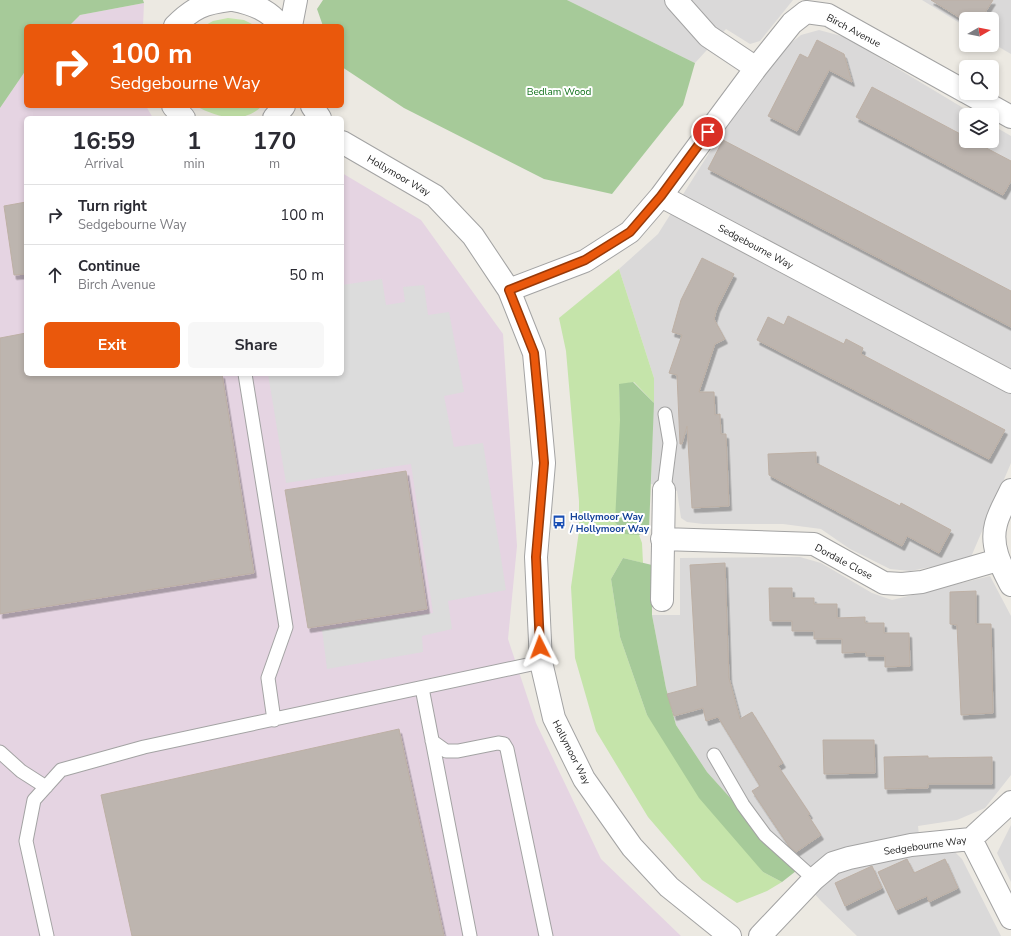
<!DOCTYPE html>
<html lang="en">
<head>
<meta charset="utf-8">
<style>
	body { margin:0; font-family:"Nunito Sans",sans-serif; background:#f7f7f7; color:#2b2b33; height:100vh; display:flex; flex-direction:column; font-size:15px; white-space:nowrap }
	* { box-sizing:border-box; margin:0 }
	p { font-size:13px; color:#7c7c81 }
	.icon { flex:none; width:22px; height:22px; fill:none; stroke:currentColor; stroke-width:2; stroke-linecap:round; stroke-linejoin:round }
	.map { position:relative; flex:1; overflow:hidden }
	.panel { position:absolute; left:24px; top:116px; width:320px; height:260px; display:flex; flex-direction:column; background:#fff; border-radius:6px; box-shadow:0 2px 6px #0003 }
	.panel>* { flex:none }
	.banner { position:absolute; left:24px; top:24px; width:320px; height:84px; border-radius:6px; box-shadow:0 2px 6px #0003; background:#ea580c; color:#fff; overflow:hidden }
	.needle { width:26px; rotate:81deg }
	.tools { position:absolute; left:959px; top:12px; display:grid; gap:8px }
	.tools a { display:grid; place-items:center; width:40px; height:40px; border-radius:6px; background:#fff; box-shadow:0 2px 6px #0003; font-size:20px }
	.pin { position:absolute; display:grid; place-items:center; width:34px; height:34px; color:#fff; margin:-17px; border:2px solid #fff; border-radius:50%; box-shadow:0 1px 4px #0007 }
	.me { position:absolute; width:44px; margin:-22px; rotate:357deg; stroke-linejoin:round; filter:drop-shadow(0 0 3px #0008) }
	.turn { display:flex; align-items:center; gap:14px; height:84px; padding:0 20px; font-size:18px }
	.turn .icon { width:52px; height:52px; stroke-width:2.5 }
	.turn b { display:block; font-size:28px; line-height:34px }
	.eta { display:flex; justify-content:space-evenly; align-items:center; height:68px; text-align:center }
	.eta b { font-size:24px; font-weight:700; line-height:28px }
	.cta { display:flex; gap:8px; margin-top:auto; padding:8px 20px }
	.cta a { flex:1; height:46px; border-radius:6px; background:#ea580c; color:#fff; font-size:16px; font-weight:700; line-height:46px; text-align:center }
	.cta a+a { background:#f7f7f7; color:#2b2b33 }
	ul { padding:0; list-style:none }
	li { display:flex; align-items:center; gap:12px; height:60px; padding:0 20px; border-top:1px solid #e1e1e2 }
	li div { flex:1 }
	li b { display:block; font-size:15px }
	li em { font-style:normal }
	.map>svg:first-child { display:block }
	.residential { fill:#dad9d9 }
	.industrial { fill:#e5d4e2 }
	.grass { fill:#c5e4aa }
	.forest { fill:#a6ca99 }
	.parking { fill:#dcdcdc }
	.building { fill:#bdb5af; stroke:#bdb0a5; filter:url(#shadow) }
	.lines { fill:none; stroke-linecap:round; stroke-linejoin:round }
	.lane-casing { stroke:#a3a3a3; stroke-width:15 }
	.street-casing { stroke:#a3a3a3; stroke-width:24 }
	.lane { stroke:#fff; stroke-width:13 }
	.street { stroke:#fff; stroke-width:22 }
	.route-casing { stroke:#983908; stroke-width:10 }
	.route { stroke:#ea580c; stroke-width:7 }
	.labels { text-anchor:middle; stroke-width:4; stroke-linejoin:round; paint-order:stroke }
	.street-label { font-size:10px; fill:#1c1c1c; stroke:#fff }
	.park-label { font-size:10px; fill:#12721c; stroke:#fff }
	.transit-label { font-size:10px; font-weight:bold; fill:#164399; stroke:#fff; text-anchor:start }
</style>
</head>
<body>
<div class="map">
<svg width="1011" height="936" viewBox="0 0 1011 936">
	<defs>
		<filter id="shadow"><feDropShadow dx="2.5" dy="4.5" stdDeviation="0" flood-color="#0004"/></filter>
	</defs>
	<rect width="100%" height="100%" fill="#ece9e2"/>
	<!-- residential -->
	<path class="residential" d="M567,0H793L760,41L750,44L726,29L695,63Z
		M922,0H1011V54L992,43V19H966V27Z
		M819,30L845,37L975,115H966V141H992V125L1011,136V463L971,557L957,562L910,571L890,569L850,549L821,529L783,524H703L687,522L681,518L677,491L651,484L654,378L619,269L658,234L747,93L791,43L801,35Z
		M800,557L821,563L872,593L892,600L990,576L1011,616V775L985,808L957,820L918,826L921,854L955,852L962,859L1001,936H857L821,901L707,772L676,725L666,688L652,615H680V558Z
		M1011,825V882L997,853Z"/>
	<!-- industrial -->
	<path class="industrial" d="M144,3L143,26H69L80,15Z
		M26,70V106H146L153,118H26V374H342V173L421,220L503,334L517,546L508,639L536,723L601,859L681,936H0V108Z"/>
	<!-- grass -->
	<path class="grass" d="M228,18L244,20L256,26H204L213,21Z
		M196,106H262C243,125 216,117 196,106Z
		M619,269L654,378V403L634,382L619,385L625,533L639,535L642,543L643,563L623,558L611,579L620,637L647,715L763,872L782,882L767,891L737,903L702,880L648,817L596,731L575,658L571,587L579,531V501L566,351L559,318Z"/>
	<!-- forest -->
	<path class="forest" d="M0,0H143L144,3L80,15L69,26H26V70L0,108Z
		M323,0H567L695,63L683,105L612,194L544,179L404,108L342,67V26H323L317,9Z
		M633,382L654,403L649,530L639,535L625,534L615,522L620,420L619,384Z
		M623,558L652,565V615L666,688L676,725L707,772L796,871L782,882L763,872L699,798L647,715L620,637L611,579Z"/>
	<!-- parking -->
	<path class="parking" d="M382,279L386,305L405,302L403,287L424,285L428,315L449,312L464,392L444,396L454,447L483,443L506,590L448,601L452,629L422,636L423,652L327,669L322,630L433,613L411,464L286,483L268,374H342V285Z"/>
	<!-- building -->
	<path class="building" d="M931,0H993L981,19H962Z
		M817,40L844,54L852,82L829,70L797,131L768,116L800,54L808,58Z
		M872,87L966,137V141H973L1011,161V181L1003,195L856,117Z
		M723,140L1011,291V327L708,169Z
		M26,202V274L14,275L4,206Z
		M702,258L734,274L717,308L714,319L725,339L715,344L699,392H714L715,415L720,414L721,434H726L729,506L692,508L687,426L682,444H680L677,375L669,373L682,335L672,332L681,300Z
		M788,316L844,344L846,339L863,348L861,354L1005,430L989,459L757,340L768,317L784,325Z
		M26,333V374H222L254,573L0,614V338Z
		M816,452V463L900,506L901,503L951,530L939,553L907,536L902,546L769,475L768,454Z
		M406,471L427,609L308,628L285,490Z
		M725,563L729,678L740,719L752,712L783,763L778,766L810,814L808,815L821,835L796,852L789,846L752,791L760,786L718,717L706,721L703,708L674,716L667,694L697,686L690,565Z
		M769,588H792V598H814V604H837V618L865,617V623H884V633H909L910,666L885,667V656H866V652L842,653V639H814V631H792V621H770Z
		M976,591V624H991L993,713L961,715L957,625L950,624V592Z
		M399,729L444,936H132L101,795Z
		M823,740H874L875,773L824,774Z
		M928,756V758L992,757V784H928V788L885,789L884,757Z
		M907,859L914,873L945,859L958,888L929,902L927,896L896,910L878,872Z
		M872,866L882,888L845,906L835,883Z"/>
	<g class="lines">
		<!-- lane casing -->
		<g class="lane-casing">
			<path id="lane" d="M245,374L286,627L268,678L274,720
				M664,490L670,443L665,414
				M422,688L470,936
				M432,741L446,751H458L498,743L504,744L507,749L546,936
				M0,752L21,771L46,787
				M714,755L743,805L765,835L814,879
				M47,936L26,841L34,800L61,770L144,747L541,662"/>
		</g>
		<!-- street casing -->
		<g class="street-casing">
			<path id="street" d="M233,0C253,4 269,10 281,26
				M175,26C193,8 204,3 229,0
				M291,26L296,0
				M756,68L792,23L806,12L828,15L966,92
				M968,93L1011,117
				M173,106L184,118
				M312,106L320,118
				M274,118L284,106
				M342,142L435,196L473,236L509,290L534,353L544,463L536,557L541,662L554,718L584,779L632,847L669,887L730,936
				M661,196L756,68L708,36L676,0
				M509,290L585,261L630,232L661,196L1011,382
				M1011,490C1006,501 999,512 996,524C990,546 1001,566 1011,585
				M662,539L814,544L884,583L902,584L922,582L998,560
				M662,600L664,490
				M971,839L1011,918
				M760,936L814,879L833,863L849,858L911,845L971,839L1011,802"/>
		</g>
		<!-- lane -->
		<use href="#lane" class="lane"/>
		<!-- street -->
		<use href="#street" class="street"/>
	</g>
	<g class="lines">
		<!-- route casing -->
		<g class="route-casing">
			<path id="route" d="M540,647L536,557L544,463L540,416L534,353L509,290L585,260L630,232L661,196L708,132"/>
		</g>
		<!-- route -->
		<use href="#route" class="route"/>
	</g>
	<!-- icons -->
	<defs>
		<g id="bus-bare" transform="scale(1.08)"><path d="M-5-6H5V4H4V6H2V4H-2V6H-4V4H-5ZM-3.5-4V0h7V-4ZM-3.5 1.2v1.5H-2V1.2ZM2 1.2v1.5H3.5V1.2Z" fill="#1a4fb4" stroke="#fff" stroke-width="2.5" paint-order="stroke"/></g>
	</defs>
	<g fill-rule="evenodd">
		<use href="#bus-bare" x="559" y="522"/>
	</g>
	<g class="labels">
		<!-- street labels -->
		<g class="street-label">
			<text transform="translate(854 30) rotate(28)" y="4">Birch Avenue</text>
			<text transform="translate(399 175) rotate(30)" y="4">Hollymoor Way</text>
			<text transform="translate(756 246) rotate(28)" y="4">Sedgebourne Way</text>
			<text transform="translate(844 561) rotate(28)" y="4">Dordale Close</text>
			<text transform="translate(572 752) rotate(63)" y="4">Hollymoor Way</text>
			<text transform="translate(925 845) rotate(-8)" y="4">Sedgebourne Way</text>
		</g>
		<!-- park labels -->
		<g class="park-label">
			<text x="559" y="95">Bedlam Wood</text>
		</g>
		<!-- transit labels -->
		<g class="transit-label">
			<text x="570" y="520">Hollymoor Way<tspan x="570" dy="12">/ Hollymoor Way</tspan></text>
		</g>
	</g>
</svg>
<div class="tools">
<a><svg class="needle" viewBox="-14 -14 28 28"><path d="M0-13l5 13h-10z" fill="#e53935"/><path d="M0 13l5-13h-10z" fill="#7c7c81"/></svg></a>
<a><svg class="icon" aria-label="search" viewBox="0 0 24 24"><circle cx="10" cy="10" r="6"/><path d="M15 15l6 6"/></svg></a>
<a><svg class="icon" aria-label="layers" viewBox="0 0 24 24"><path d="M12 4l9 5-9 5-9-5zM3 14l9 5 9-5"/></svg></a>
</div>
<div class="pin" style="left:708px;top:132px;background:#d93025"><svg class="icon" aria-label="arrive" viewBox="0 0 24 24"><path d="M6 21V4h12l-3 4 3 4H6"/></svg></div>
<svg class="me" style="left:540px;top:647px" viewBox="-20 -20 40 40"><path d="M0-17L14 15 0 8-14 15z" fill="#ea580c" stroke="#fff" stroke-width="4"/></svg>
<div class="banner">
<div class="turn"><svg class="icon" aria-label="right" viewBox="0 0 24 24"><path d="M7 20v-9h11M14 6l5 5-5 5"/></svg><div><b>100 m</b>Sedgebourne Way</div></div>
</div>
<section class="panel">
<div class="eta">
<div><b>16:59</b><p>Arrival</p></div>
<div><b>1</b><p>min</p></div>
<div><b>170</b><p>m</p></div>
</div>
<ul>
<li><svg class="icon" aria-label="right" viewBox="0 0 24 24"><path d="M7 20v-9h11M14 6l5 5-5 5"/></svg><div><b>Turn right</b><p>Sedgebourne Way</p></div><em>100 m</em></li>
<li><svg class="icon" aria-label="ahead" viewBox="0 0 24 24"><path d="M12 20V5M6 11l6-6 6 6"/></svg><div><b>Continue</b><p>Birch Avenue</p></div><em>50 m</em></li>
</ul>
<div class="cta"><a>Exit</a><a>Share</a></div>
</section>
</div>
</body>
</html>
